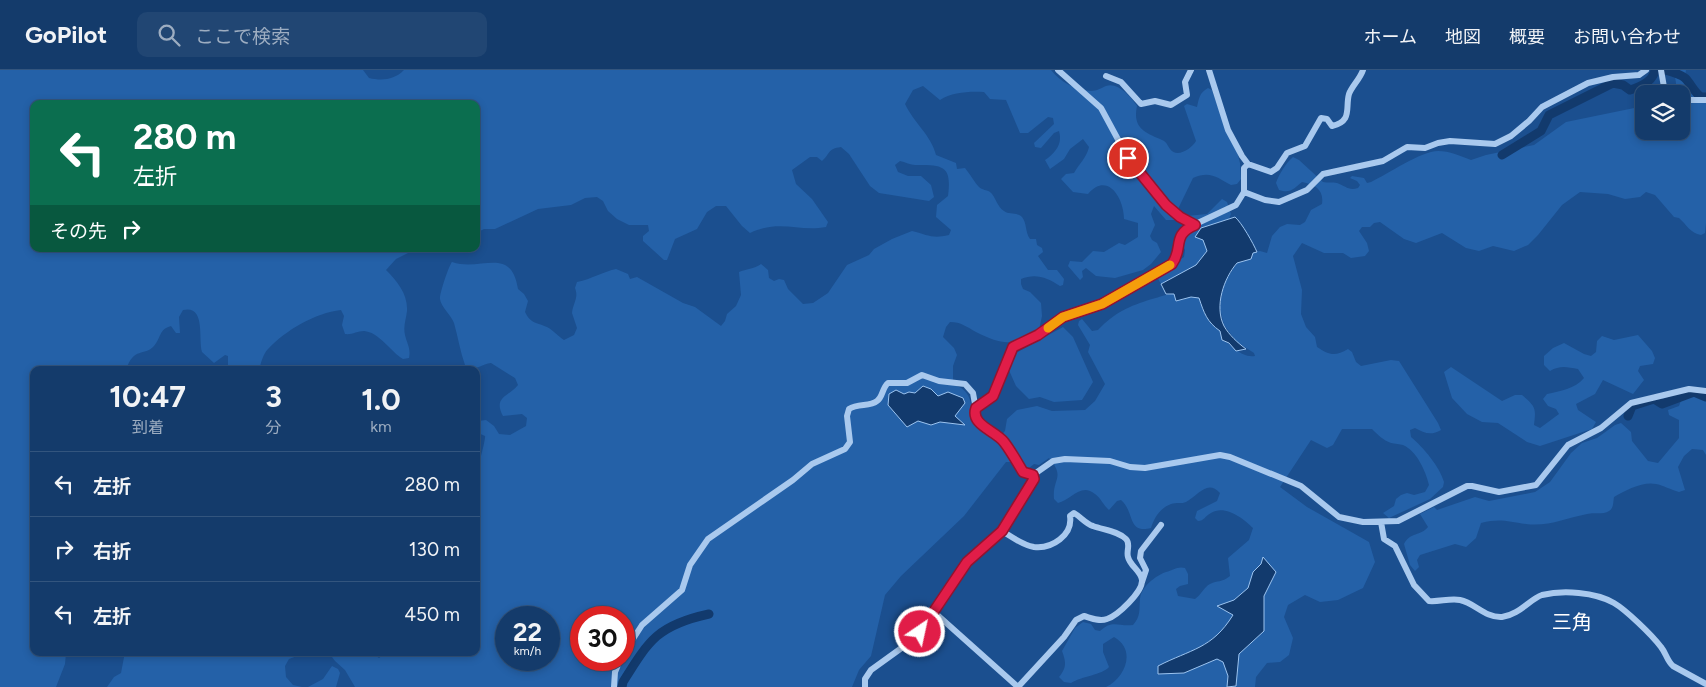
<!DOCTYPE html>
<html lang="ja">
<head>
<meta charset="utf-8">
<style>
	body { margin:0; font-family:Figtree,"Noto Sans JP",sans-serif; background:#214673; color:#f1f3f6; height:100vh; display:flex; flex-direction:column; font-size:19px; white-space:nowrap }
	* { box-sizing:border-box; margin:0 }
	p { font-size:16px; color:#9dadc1 }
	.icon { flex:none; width:28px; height:28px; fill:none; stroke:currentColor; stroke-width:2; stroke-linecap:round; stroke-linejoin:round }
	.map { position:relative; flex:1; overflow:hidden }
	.panel { position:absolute; left:30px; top:296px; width:450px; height:290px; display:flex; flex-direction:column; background:#143b6b; border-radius:10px; box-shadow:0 2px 8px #0003,0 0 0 1px #33557e }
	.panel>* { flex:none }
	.hud { position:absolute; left:30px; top:30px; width:450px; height:152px; border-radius:10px; box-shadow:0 2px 8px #0003,0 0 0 1px #33557e; background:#0b6e4f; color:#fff; overflow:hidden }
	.tools { position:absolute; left:1635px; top:15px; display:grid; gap:10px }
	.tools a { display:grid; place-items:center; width:55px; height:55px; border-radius:10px; background:#143b6b; box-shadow:0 2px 8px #0003,0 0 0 1px #33557e; font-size:25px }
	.speed { position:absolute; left:495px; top:536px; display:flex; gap:10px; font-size:25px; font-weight:700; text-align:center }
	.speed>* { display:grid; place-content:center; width:65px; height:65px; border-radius:50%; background:#143b6b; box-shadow:0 2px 8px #0003,0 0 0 1px #33557e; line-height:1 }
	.speed small { font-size:12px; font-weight:400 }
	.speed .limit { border:8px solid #d22; background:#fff; color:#111 }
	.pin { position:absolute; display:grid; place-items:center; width:42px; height:42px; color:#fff; margin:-21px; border:2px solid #fff; border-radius:50%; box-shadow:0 1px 5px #0007 }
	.me { position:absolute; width:55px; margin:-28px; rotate:34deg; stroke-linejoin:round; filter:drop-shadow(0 0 4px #0008) }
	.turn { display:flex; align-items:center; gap:18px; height:105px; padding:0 20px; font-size:22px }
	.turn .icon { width:65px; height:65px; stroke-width:2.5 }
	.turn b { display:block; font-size:35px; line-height:42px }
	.then { display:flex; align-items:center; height:48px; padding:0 20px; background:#0003; gap:10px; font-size:19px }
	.eta { display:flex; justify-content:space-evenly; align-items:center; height:85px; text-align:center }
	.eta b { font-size:30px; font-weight:700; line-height:35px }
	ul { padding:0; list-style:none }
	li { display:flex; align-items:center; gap:15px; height:65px; padding:0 20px; border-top:1px solid #33557e }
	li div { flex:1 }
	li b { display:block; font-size:19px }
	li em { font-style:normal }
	header { display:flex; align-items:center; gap:30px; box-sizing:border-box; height:70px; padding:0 25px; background:#143b6b; border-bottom:1px solid #33557e }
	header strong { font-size:24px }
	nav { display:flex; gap:28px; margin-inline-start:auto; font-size:18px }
	.search { width:350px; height:45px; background:#214673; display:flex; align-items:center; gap:12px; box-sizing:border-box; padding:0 18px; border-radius:10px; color:#9dadc1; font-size:19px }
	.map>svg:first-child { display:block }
	.green { fill:#2461a8; fill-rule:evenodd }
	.water { fill:#123a6d; stroke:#9cc4f0 }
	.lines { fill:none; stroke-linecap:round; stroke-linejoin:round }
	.river { stroke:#123a6d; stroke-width:9 }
	.minor { stroke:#a9c9ee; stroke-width:6 }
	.route-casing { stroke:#92132f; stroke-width:12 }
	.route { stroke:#e11d48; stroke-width:9 }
	.slow { stroke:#f59e0b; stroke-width:9 }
	.labels { text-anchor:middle; stroke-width:5; stroke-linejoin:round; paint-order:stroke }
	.quarter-label { font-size:20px; fill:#fff; stroke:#1b4f8f }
</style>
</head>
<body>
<header>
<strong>GoPilot</strong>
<div class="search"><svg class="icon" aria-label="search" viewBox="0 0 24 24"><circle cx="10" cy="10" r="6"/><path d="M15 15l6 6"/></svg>ここで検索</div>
<nav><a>ホーム</a><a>地図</a><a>概要</a><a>お問い合わせ</a></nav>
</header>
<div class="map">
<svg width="1706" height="617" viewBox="0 0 1706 617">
	<rect width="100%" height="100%" fill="#1b4f8f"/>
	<!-- green -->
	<path class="green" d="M0,0H363L369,8C382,11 394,10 404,0H1051C1060,12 1076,20 1091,21C1097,21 1101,18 1106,16C1118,12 1131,27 1137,36C1132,59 1146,63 1162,70C1167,72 1167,75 1170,79C1177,89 1192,78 1196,71L1184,36L1187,34L1197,37C1199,29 1199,23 1208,18L1212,20L1226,61L1235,74L1240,93L1241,109L1237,114L1231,115C1218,108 1210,100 1193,108L1178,139L1180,144L1187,146L1207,144L1222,129L1227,132L1231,144L1229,149L1201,158L1207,181L1196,195L1161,214L1157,207L1158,204L1184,187L1185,180L1182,173L1187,165L1190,155L1178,150H1166L1154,136L1151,144L1155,155L1150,166L1152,170L1157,173L1161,182L1151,194L1143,200L1115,208L1096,206L1086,198L1082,201L1083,207L1080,210L1068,196L1070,191L1082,192L1093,181L1104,182L1119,173L1125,175L1138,167V153L1124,149C1124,129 1108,101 1088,124L1073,122L1061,109L1066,104L1074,103C1079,94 1087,87 1089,77L1083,69L1070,79L1064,89L1050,99L1045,90C1055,83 1063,74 1059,61L1054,63L1041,78L1035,77L1034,73L1054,54L1053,48L1048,47L1028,63H1020L1006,30L990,29L984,22C970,21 952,22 940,30L923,16L913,20L905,34C914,53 931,65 936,85L956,93L957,99L965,98C970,104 975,113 979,117C982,120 987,120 990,122C996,127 997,137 1004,141C1009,145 1017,142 1022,147C1027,153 1025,162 1030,169H1036L1037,175L1042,178L1043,182L1038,186L1048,200H1057L1064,209L1063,215L1060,216C1047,207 1035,203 1021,209V214L1023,219L1030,222L1041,233L1042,246L1039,260C1012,276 1005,276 976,262C967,257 961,252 950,252L946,257L943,267L954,278L957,285L953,296V315C972,319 970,334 976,351L1000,366L1005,361L1007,349L1017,340L1037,336L1052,341L1085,340L1095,331L1105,314L1088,282L1090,275L1078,255L1079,251L1082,249L1092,261L1098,260C1114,243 1129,236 1152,229C1160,227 1166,224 1174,224L1182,230L1191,227L1200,228C1203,243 1207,252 1220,261L1222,270C1234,275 1240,288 1255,286L1254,283L1237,272L1224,255L1220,238L1223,215L1237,193L1251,189L1253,182L1260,181L1267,183L1272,166L1280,157L1287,154L1300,155L1305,152L1311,140L1322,134C1324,119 1315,115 1302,112C1294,118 1291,124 1279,120L1276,113C1279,104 1286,93 1293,87L1299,90L1323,112C1327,113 1333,112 1337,113C1346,116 1348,121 1358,118L1360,115L1357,111L1350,108L1352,106L1364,108L1367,113L1371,112C1388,104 1421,81 1438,81C1449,81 1461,86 1471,90L1486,85L1534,75L1566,52L1644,36V61H1681V24H1674L1677,20L1674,0H1686C1683,12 1693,31 1706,33V153L1705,163L1701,165C1690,163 1687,155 1679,148L1674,147L1655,125L1646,122L1640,127L1625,129L1608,124L1580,122L1562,135L1538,165L1528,175L1514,181L1493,176L1479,181L1466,178L1442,163L1416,173L1404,169L1380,152L1374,153L1370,157H1362L1359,161L1367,173L1369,181L1365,186L1351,188L1343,183H1324L1302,173L1293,186L1302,220L1301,244L1306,257L1315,267L1317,277C1329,285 1335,287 1348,279L1352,282L1356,292L1361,296L1391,290L1399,291L1438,353L1441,360C1431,366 1424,363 1415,358L1410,360L1411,367C1423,377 1440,397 1444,412L1443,417L1430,429L1389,448L1383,443L1394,436L1396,429L1401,425L1407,423L1414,425L1425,422L1429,415C1426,402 1417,381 1403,375C1400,374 1395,374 1391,373C1383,370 1378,365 1372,359H1342L1333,375L1327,378L1311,370L1280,417L1307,437L1369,472L1375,492L1363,518L1338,530L1320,532L1305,525L1288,535L1284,547L1293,568L1289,585L1280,592L1267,593L1256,607L1255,617H1106C1125,608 1137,580 1114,567L1103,574V582L1109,597C1102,605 1082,606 1071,613L1064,612L1059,607C1067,597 1066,592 1062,581L1075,558L1083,552L1091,554L1095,560L1100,561C1113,549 1118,557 1133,555C1141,546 1139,540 1140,529C1141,517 1155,506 1166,502C1173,500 1178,496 1185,498L1188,504V514L1180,516L1176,519L1178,526L1195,529C1202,524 1204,517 1210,514C1218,510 1221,513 1230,506L1228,488L1249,470L1253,458C1244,449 1225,434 1211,443C1205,446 1204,451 1198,451L1195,448L1197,441L1217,431L1220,423C1207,409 1198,426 1186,432C1182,434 1176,432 1171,434C1160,438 1154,448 1151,458C1127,464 1135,442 1121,430L1117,431L1109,440C1103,435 1101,428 1095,424C1081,412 1071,430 1058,433L1054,429C1052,408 1066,408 1049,388L1039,395L1034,394L1024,402C1017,402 1014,398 1011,392H1006L964,446L901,506L885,525L871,586L859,600L852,617H355L345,600L335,591L329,583H372L379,588L385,583L476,582L478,559L476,557V401C478,399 486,368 485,366L476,362L478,351L486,350L494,356L499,364L510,365L526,356L527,348L522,344L503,346C493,327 508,327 518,315L515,308L491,293C483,294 474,300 468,300L465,295C460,281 458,267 454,253C451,245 441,237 440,229C439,225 449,195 452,192C481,202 511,175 518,219L524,224L528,231L525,242C531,254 536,252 547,257C553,260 558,266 564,270L574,265L577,258L572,243C573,233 579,228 575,218L577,212C592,209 602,202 616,199L628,204L630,209L637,207L683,233L695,237L721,256L725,251L727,244L736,236L741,225L739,202C746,199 754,199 761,194L768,200L769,208L774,211L779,209L784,210L788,219L803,234L813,233L828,223L847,195L869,185L874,179L892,169L912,161C928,165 932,169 949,165L951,160L936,147L937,135L948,126C952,95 943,95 915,95C911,95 905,92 900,91L895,95L898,102L908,106H921L931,115L934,127L929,131L879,123L870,116L849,84L841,77C827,79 831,83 822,91L817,87H810L792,100L796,114L812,129L828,152L826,157C798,162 780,149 750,163L742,156L726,136H716L707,142L697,159L675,169L667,190H664L643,171V166L649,161L648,155H629L617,149L608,141L603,131L597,127L585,128L571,135L538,139L495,159H484L476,163V34H34V179H416L396,189L386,200C397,211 408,224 407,241C406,250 403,256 405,265C407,274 411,278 409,288L403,289C391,282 379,262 364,261C357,261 352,265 345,264L342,255L344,246L341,240C315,243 286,260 268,279C263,284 261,293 259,300H224L228,295V286L225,285L214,293L202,282C198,268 206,235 183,240L179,247L180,263H176L171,256C159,259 161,268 154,276C144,287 134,276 126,300H34V582L66,583L65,594L56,617H0ZM506,548H549V590H506ZM581,548H624V590H581Z
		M1063,257L1073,267L1093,312L1082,330L1054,332L1040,327L1029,329L1016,316L1008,298L1016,283Z
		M1638,265L1652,281L1655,288L1653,294L1640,296L1638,301L1644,310L1633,324L1603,310L1595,324L1576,334L1578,340L1596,352L1592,359L1540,376L1527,372L1498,353L1482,352L1467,344L1452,328L1444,302L1451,297L1502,331L1515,325H1522C1536,337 1536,338 1534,355L1540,358L1559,344L1556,339L1548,336L1543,329L1547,324C1560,321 1575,319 1584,308L1578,299C1567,297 1560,295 1550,301L1544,295V286L1553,278L1564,273L1584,284L1591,286L1596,282L1597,271L1602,266L1614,270Z
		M1696,326L1706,330V385L1703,380L1692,379L1684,386L1678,397L1685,420L1679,422C1671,420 1663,415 1656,414C1644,411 1625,420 1614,427C1613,432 1614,438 1609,441C1603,445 1593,442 1587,444C1567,448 1547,457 1526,454C1508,452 1501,448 1481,453L1476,468L1466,477L1455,474L1420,485L1417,490L1419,497L1415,501L1410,495L1404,474C1410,462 1421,466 1428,457L1420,444L1434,437L1437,440L1475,427L1489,431L1535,422L1550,412L1571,383L1582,373L1597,368L1615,355L1621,353L1631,362L1632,371L1648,391L1658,393L1679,368V350L1669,345L1668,340L1679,336L1682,328Z
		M125,582L298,583L297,586L289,589L285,596L286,607L293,615L302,617H107L114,607L121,603Z
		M332,596L338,599L340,603L336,617H308L323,609Z"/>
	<!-- water -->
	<path class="water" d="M1235,147C1242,153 1253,173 1257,182L1253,183L1251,189L1237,193C1224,208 1214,236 1224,256C1229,265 1238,273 1246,279L1236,281L1229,273L1222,270L1220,261C1207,252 1204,243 1199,228L1191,227L1176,231L1174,224H1166L1161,214L1196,195L1207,181L1203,170L1195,167L1201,158Z
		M923,316L931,319L938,326L948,322L963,328L965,333L955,346L965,355L940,352L931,355L918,351L907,357L888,335L889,324L896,320L904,324L909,322L915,323Z
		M1263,487L1276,502L1264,526V561L1239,584L1236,616L1227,617L1228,606L1223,592L1217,589L1184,603L1158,604V596C1191,579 1212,579 1233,545L1217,536L1234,530L1248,518L1253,502L1261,494Z"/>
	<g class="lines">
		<!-- river -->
		<path class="river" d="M1665,0C1672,2 1680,4 1685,8C1691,14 1694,22 1701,27H1706
			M1502,85L1541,61L1549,45L1613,13L1623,15L1630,20C1640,17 1653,12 1655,0
			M1628,346L1632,336L1654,329L1662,334L1694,322L1706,327
			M622,617L623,612C649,570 658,555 709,544"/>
		<!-- minor -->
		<path class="minor" d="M1058,0L1101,38L1128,88L1166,135L1180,147L1195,155
			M1209,0L1228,60L1242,86L1248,94L1271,102L1277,98L1287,83L1305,76L1321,48L1327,49L1332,56C1353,51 1345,38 1349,24C1352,16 1360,9 1363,0
			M1661,0L1664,17L1673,24
			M1106,6L1121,12L1141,34L1155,31L1171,35L1187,25L1185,12L1191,0
			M1681,28L1691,30H1706
			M1244,122L1265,130L1279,132L1307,120L1323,104L1383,91L1407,77L1425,78L1438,73L1450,71L1495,74L1511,66L1529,51L1542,37L1588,13L1613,7L1639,5L1646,0
			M977,338L993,326L1013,277L1038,265L1063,247L1102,234L1171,194C1180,184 1176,169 1185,159L1236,135L1244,122V98L1248,94
			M1381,452L1384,469L1395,476L1414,515L1429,531C1439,532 1450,528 1460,530C1475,533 1485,548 1502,547C1519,545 1530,529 1542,525C1563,520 1595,522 1614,533C1626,540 1652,565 1661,577C1666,583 1667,591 1673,596L1706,614
			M1142,512L1146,500L1140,488L1141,481L1161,455
			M934,542L1018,617L1064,567L1076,550L1084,546C1091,548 1099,552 1107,549C1117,546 1143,522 1142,510C1141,501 1130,496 1128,487C1126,481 1131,474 1126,469C1118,461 1104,460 1093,456C1086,454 1081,447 1074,443L1070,446C1073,465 1052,479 1034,477C1022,475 1012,467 1002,461
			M624,583L642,555L682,520L690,495L708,469L793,410L812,394L845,379L850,372L847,346L849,339C858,333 870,337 877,331C883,327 882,318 888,313H907L922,305L939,311L965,314L973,323L978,351L1003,370L1023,402L1033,405
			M614,617L615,602L620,590
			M865,617V609L871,600L914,569L967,492L1002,461L1034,409L1033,405L1053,391L1065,389L1110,391L1130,397L1145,398L1220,385L1230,387L1301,416L1339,447L1363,452L1398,451L1467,416H1472L1499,422L1536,415L1568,375L1601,358L1631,333L1689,319L1706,321"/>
	</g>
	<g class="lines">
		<!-- route casing -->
		<g class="route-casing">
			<path id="route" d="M920,562L967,492L1002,461L1034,409L1033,405L1023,402C1017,392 1011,381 1004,372C996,361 970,355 976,338L993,326L1013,277L1038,265L1063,247L1102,234L1172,194C1184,178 1171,165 1195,155L1180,147L1166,135L1128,88"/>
		</g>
		<!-- route -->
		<use href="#route" class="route"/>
		<!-- slow -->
		<path class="slow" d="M1048,258L1063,247L1102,234L1170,195"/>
	</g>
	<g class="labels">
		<!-- quarter labels -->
		<g class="quarter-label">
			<text x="1572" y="559">三角</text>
		</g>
	</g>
</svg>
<div class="tools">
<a><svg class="icon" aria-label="layers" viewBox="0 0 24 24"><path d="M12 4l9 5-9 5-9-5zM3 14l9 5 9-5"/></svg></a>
</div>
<div class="speed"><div>22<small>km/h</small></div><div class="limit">30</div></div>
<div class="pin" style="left:1128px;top:88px;background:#d93025"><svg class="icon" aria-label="arrive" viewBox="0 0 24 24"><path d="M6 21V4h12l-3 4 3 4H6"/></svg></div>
<svg class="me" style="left:920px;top:562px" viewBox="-20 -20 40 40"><circle r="17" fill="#e11d48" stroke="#fff" stroke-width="3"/><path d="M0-11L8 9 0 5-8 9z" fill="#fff"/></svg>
<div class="hud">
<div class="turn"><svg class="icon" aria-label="left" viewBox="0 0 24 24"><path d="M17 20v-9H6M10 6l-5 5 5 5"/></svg><div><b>280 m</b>左折</div></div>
<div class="then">その先<svg class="icon" aria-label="right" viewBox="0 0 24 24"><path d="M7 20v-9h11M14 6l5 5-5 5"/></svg></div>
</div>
<section class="panel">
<div class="eta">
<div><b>10:47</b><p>到着</p></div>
<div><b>3</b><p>分</p></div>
<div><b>1.0</b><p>km</p></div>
</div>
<ul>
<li><svg class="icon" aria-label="left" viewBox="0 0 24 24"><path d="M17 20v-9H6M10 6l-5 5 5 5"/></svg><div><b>左折</b></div><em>280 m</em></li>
<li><svg class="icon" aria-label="right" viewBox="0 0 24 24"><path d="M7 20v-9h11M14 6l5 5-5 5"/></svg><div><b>右折</b></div><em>130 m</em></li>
<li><svg class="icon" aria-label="left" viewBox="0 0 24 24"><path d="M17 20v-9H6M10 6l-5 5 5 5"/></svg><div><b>左折</b></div><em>450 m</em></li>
</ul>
</section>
</div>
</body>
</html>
